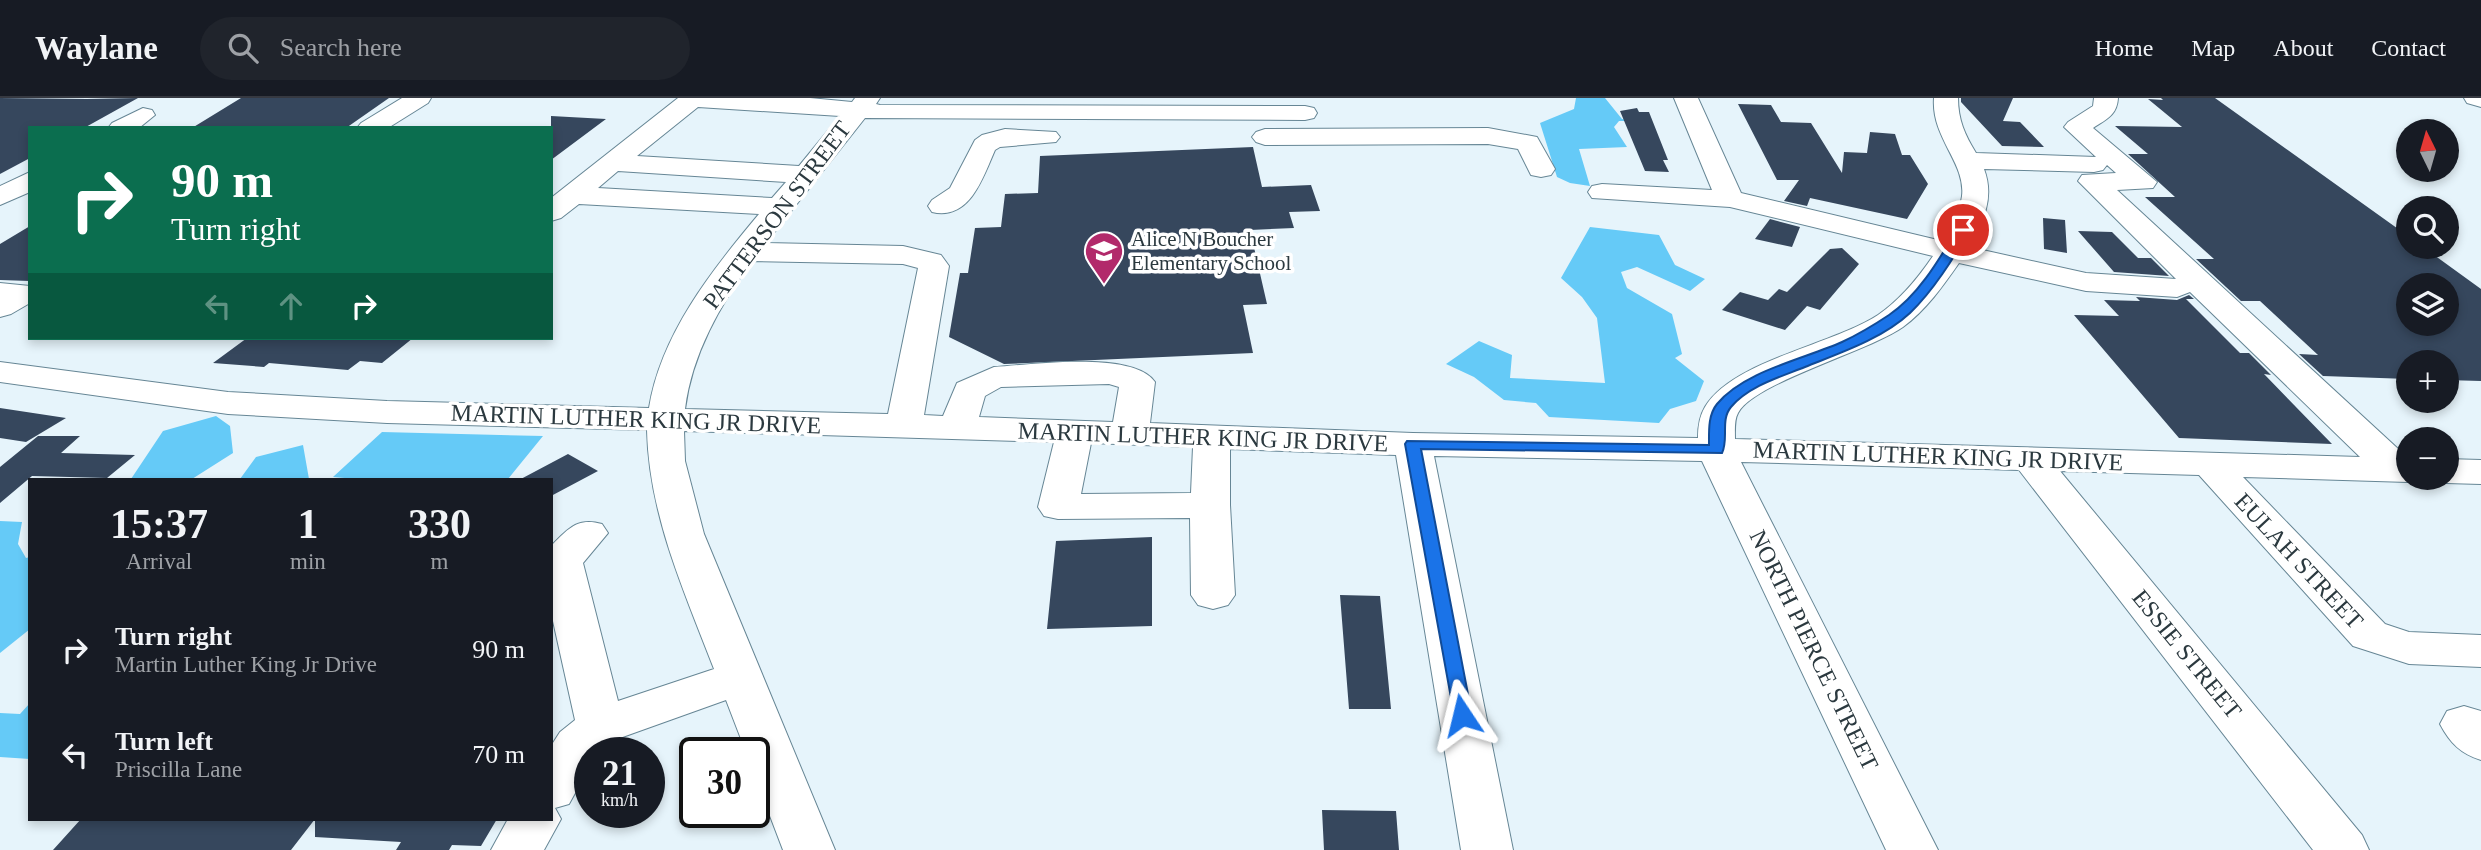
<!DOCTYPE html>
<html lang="en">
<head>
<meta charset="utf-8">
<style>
	body { margin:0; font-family:"Times New Roman",serif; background:#20242c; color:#f1f3f6; height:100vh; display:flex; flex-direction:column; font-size:26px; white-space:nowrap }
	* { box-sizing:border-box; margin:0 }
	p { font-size:23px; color:#9ea1a6 }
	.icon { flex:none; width:38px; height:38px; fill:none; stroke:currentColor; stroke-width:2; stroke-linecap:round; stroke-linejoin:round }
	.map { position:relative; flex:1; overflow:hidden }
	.side { position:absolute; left:28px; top:380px; width:525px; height:343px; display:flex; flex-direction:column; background:#171b24; border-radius:0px; box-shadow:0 4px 10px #0003 }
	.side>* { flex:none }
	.top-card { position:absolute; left:28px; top:28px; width:525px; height:214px; border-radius:0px; box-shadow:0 4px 10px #0003; background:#0b6e4f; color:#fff; overflow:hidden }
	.needle { width:46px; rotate:355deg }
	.tools { position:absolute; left:2396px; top:21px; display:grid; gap:14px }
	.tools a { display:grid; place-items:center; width:63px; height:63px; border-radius:50%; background:#171b24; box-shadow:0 4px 10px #0003; font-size:35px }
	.speed { position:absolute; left:574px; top:639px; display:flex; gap:14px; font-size:35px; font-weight:700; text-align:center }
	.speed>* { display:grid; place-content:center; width:91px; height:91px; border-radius:50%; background:#171b24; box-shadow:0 4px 10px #0003; line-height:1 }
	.speed small { font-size:18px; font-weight:400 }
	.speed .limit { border:4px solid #111; border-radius:10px; background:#fff; color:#111 }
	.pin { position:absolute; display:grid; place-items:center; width:60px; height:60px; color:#fff; margin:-30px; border:4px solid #fff; border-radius:50%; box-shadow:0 2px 7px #0007 }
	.me { position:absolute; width:77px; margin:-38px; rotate:350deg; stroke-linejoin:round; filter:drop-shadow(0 0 5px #0008) }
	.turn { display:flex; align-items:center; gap:24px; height:147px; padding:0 28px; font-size:32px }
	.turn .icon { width:91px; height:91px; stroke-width:2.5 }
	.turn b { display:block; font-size:49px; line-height:60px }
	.lanes { display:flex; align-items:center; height:66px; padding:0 28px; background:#0003; justify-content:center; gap:35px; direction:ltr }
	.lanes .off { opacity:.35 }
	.eta { display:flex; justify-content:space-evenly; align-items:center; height:119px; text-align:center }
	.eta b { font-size:42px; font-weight:800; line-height:49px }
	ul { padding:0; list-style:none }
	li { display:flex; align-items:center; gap:21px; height:105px; padding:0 28px }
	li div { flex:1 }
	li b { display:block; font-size:26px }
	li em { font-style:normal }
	header { display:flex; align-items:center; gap:42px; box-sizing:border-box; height:98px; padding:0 35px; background:#171b24; border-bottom:2px solid #363941 }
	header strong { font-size:33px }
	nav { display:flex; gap:38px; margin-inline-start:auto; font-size:24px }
	.search { width:490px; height:63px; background:#20242c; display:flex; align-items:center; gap:18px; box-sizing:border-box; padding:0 24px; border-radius:38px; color:#9ea1a6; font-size:26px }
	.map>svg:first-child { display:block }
	.forest { fill:#65caf7 }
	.building { fill:#36475d; fill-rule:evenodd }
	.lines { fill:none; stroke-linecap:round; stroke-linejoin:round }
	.minor-casing { stroke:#668695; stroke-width:2 }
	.minor { fill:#fff; fill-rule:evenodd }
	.route { fill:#1a73e8; stroke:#114b97; stroke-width:2 }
	.labels { text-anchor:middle; stroke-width:7; stroke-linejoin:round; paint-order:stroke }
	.far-poi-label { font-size:21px; fill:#2b393f; stroke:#fff; text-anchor:start }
	.street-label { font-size:24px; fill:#2b393f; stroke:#fff }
</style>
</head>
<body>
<header>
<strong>Waylane</strong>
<div class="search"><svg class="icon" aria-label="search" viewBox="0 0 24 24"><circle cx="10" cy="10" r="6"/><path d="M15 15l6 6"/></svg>Search here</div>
<nav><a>Home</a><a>Map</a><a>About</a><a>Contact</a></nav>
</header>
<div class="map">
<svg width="2481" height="752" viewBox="0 0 2481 752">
	<rect width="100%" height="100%" fill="#e6f4fb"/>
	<!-- forest -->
	<path class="forest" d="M1576,0H1605L1622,21L1635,23H1619L1614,29L1627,49L1579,51L1590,88L1570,85L1557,79L1540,25L1574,11Z
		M1590,129L1659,137L1675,167L1705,181L1690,193L1637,169L1621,174L1627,190L1672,216L1682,256L1675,260L1704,283L1696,303L1670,311L1659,325L1549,319L1536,305L1504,302L1474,279L1446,266L1479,243L1512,257L1510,280L1605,285L1597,220L1582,199L1561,180Z
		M216,318L230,328L233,355L192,381H131L163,333Z
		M382,334L543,338L508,381L368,382L333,379Z
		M303,347L309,381H240L256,359Z
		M0,423L22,424L18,446L26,460L30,459V531L0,555Z
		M30,605V661L0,659V615L20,616Z"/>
	<!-- building -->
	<path class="building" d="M0,0L87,1L138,0L84,30H30V60L0,76Z
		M241,0H389L346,30H192Z
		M1961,0H2013L2003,23L2020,24L2044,49L2002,48L1961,4Z
		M2161,0H2215L2408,138V149H2423L2481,191V283L2446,282V264H2408V281L2323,278L2299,256L2318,257L2260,203H2241L2196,161H2214L2145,99H2175L2128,56H2148L2115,28L2182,29L2148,1L2163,2ZM2408,187H2446V226H2408Z
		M1738,6L1771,7L1781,24L1811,25L1842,75L1844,54L1867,55L1870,34L1895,36L1902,57H1910L1928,86L1907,121L1810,100L1807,108L1784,103L1799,82H1777Z
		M1637,10L1639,14H1649L1668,62H1663L1669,74L1645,73L1620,13Z
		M551,18L606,21L551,62Z
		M1253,49L1262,89L1311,87L1320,113L1289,114L1294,130L1250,132L1267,206L1243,207L1253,255L1004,266L949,239L960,175H968L975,130L1001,129L1005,96L1038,95L1040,58Z
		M2043,120L2065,122L2067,155L2044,151Z
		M1770,121L1800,129L1792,149L1755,141Z
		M30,128V183L0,182V146Z
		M2078,133L2112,134L2138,160H2151L2169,178L2114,174Z
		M1842,150L1859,166L1820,212L1807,208L1785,232L1722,212L1740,194L1768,202L1779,191L1787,194L1830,151Z
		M2189,197L2194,201H2186L2240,255H2249L2271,277L2264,276L2332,346L2179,340L2074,217L2119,218L2104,202L2140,203L2136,199L2177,202Z
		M247,240H413L382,265L360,263L348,272L269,265L264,269L213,265Z
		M0,310L66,320L26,344L0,340Z
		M38,338H80L61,355L135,357L107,380L32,378L0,405V369Z
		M568,356L598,373L551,398V382H519Z
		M1152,439V528L1047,531L1056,443Z
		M1340,497L1380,498L1391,611H1349Z
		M1322,712L1396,713L1399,752H1324Z
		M81,721H315L291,752H53Z
		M315,721H497L481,748L452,747L449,752H396L401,744L315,739Z"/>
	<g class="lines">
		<!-- minor casing -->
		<g class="minor-casing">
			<path id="minor" d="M402,0H431L428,5L388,30H357L361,25Z
				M678,0H810L852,4L855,0H880L876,6L880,7L1305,8L1314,10L1317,15L1314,20L1305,22L865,20L766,145L903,148L941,157L949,168L924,317L943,318L957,285L994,269C1030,267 1133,252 1155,284L1150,325L1413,335L1698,340C1698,330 1699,319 1705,309C1732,263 1832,247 1878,217C1900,202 1918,180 1933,158L1730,109L1592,100L1588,94L1592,88L1602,86L1712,92L1674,0H1698L1741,95L1942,143C1950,129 1960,114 1962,98C1966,65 1931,40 1934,0H1958C1958,22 1965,37 1976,55L2096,59L2064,29L2068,24L2093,8L2094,0H2118C2117,17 2107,21 2093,30L2157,84L2153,90L2117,92L2408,360V380H2422L2408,384L2243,379L2385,526L2409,534L2481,537V569L2409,566L2353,548L2199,377L2060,373L2362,737L2369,752H2313L2019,372L1741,364L1938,752H1886L1702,363L1434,358L1513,752H1461L1396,357L1230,351V407L1235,497L1228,507L1213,511L1198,507L1191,497L1190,420L1058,421L1044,418L1038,409L1054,344L684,333L685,363L704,436L835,752H783L754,676V654H746L726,602L617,641L601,654H590V668L569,706L555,710L561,721L544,752H491L508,721H551V648L560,634L575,622L551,514V448C568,431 577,419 602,426L608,435L583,465L618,603L714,571C684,493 649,417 647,332L387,325L228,316L0,284V264L228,294L387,303L649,310C661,236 712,172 759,116L579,106L561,120L551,123V100ZM698,9L840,18L799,68L637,58ZM2107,67L2116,75L2082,77L2078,83L2176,181L2086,175L1969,149C1983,124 1995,100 1984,71L2094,74L2103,72ZM618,73L786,84L772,100L598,90ZM752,163L903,166L918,170L888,316L685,311C692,256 720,207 752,163ZM1959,165L2086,193L2177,199L2190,194L2360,359L1735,341C1735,333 1734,322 1738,315C1753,285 1869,253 1903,229C1926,212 1943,188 1959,165ZM1109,286L1119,289L1113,324L979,319L985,298L1001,289ZM1091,345L1193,349L1191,395L1081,396Z
				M2464,0H2481V9L2467,5Z
				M143,10L152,12L155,17L139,30H108L112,25Z
				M1488,30L1537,39L1555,71L1551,77L1541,79L1531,77L1518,51L1488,46L1265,47L1256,44L1252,39L1256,34L1265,31Z
				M1005,31L1056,34L1060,39L1056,44L1000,49L995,52C983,79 970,123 932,114L928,108L932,102L950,90L975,42L982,37Z
				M30,74V94L0,107V88Z
				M0,185L30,188V205L11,216L0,219Z
				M2446,361L2481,362V386L2446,385L2432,381L2446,380Z
				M2464,608L2481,613V662C2461,656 2450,645 2440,626L2447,613Z"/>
		</g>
		<!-- minor -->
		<use href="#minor" class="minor"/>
	</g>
	<!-- route -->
	<path class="route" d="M1963,129L1969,132C1955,159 1932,194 1910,215C1882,241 1840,255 1805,269C1780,279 1749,288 1731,309C1720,322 1729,341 1722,355L1421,351L1472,617L1469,622L1462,624L1455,622L1405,346L1407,343L1709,347C1709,333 1708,317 1717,306C1744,273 1804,261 1842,244C1857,237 1874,227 1889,217C1919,197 1940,160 1958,130Z"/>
	<!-- icons -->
	<defs>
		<g id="school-pin" transform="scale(2.0125)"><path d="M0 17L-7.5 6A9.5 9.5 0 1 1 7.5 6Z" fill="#b22a6b" stroke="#fff"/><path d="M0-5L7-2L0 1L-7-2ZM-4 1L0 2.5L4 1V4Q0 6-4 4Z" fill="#fff"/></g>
	</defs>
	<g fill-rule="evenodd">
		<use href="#school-pin" x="1104" y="153"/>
	</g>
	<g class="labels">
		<!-- far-poi labels -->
		<g class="far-poi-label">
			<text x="1131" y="148">Alice N Boucher<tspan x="1131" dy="24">Elementary School</tspan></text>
		</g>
		<!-- street labels -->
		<g class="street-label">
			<text transform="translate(777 117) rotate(-53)" y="8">PATTERSON STREET</text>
			<text transform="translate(636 321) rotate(2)" y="8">MARTIN LUTHER KING JR DRIVE</text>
			<text transform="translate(1203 339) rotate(2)" y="8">MARTIN LUTHER KING JR DRIVE</text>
			<text transform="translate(1938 358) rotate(2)" y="8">MARTIN LUTHER KING JR DRIVE</text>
			<text transform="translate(2299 463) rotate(47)" y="8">EULAH STREET</text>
			<text transform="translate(1814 552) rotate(64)" y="8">NORTH PIERCE STREET</text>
			<text transform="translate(2187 556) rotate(51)" y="8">ESSIE STREET</text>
		</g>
	</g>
</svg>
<div class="tools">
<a><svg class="needle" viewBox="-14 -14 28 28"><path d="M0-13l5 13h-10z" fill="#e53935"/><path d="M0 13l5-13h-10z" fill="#9ea1a6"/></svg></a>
<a><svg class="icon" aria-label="search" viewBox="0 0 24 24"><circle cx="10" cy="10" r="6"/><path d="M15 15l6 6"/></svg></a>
<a><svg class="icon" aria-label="layers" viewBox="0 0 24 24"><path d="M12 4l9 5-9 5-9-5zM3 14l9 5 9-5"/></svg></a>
<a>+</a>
<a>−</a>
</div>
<div class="speed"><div>21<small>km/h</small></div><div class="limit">30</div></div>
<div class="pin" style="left:1963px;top:132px;background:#d93025"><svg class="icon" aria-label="arrive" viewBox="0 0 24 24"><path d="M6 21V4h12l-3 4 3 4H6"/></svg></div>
<svg class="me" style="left:1462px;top:617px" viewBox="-20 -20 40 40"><path d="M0-17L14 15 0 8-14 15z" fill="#1a73e8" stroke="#fff" stroke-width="4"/></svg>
<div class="top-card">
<div class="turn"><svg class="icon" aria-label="right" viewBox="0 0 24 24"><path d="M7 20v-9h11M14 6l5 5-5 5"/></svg><div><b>90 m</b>Turn right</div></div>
<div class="lanes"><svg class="icon off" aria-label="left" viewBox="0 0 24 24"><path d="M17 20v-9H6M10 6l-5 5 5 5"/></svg><svg class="icon off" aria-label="ahead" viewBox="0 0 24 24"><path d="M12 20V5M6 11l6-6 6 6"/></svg><svg class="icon" aria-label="right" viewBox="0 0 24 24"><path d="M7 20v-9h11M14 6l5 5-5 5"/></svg></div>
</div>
<section class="side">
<div class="eta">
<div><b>15:37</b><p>Arrival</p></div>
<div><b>1</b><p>min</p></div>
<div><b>330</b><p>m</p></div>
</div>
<ul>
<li><svg class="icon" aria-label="right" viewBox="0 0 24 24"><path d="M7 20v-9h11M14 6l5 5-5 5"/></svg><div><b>Turn right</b><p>Martin Luther King Jr Drive</p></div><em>90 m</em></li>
<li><svg class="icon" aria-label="left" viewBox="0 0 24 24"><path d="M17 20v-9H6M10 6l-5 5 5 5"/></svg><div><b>Turn left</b><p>Priscilla Lane</p></div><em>70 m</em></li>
</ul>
</section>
</div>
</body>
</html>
